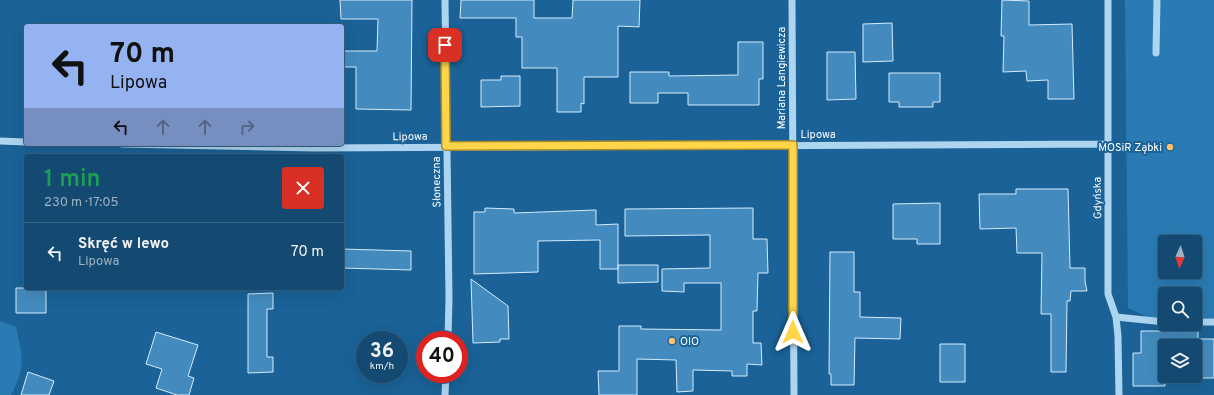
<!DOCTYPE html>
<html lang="pl">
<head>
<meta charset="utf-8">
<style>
	body { margin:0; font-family:Overpass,sans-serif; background:#215479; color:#f1f3f6; height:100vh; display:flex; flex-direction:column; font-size:15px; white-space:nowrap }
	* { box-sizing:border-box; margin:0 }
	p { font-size:13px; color:#9db3c3 }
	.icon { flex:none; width:22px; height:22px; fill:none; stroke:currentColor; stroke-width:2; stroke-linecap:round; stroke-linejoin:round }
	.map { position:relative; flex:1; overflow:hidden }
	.details { position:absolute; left:24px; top:154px; width:320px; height:136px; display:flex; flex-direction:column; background:#144a71; border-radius:4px; box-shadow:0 4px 16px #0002,0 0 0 1px #336284 }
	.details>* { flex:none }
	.guide { position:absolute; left:24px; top:24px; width:320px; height:122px; border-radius:4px; box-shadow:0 4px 16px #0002,0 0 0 1px #336284; background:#95b2f1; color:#111; overflow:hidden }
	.needle { width:26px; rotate:183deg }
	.controls { position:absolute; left:1158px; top:235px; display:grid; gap:8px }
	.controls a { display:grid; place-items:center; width:44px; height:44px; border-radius:4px; background:#144a71; box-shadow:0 4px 16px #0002,0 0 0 1px #336284; font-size:20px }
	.speed { position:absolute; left:356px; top:331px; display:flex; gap:8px; font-size:20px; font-weight:700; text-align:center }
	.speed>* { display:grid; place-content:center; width:52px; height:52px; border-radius:50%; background:#144a71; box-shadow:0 4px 16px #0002,0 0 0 1px #336284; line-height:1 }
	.speed small { font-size:10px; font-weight:400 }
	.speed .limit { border:6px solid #d22; background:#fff; color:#111 }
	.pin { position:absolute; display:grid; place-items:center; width:34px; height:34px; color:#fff; margin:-17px; border-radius:8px; box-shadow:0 2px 6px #0006 }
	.me { position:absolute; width:44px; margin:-22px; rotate:0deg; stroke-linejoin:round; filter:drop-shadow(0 0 3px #0008) }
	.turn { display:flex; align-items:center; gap:14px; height:84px; padding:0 20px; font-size:18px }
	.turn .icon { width:52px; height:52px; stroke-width:2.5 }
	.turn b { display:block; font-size:28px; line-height:34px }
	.lanes { display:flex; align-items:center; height:38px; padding:0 20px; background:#0003; justify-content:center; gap:20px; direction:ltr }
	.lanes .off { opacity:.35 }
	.round { display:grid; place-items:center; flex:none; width:42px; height:42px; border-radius:4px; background:#215479 }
	.overview { display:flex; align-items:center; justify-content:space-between; height:68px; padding:0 20px }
	h1 { font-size:24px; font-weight:600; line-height:30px; color:#1e9e55 }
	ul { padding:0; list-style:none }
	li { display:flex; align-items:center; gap:12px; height:60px; padding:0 20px; border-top:1px solid #336284 }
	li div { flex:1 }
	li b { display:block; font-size:15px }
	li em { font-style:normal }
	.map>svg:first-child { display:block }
	.green { fill:#2a7bb3; fill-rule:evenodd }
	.building { fill:#438bbe; stroke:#d5ecfb }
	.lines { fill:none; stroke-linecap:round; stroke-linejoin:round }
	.minor { stroke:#aed5f0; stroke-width:7 }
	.route-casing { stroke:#a68a30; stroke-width:10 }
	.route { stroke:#ffd54a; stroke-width:7 }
	.poi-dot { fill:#ffc16d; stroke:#1a6297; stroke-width:1.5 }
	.labels { text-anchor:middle; stroke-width:4; stroke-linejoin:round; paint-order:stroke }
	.street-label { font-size:11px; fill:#fff; stroke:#1a6297 }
	.poi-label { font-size:11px; fill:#fff; stroke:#1a6297; text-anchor:end }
</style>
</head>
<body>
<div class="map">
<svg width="1214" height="395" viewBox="0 0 1214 395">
	<rect width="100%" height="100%" fill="#1a6297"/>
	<!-- green -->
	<path class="green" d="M1125,0H1214V318H1195V294H1165V318H1150L1128,308ZM1165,242H1195V272H1165Z
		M0,321L16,327C23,358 26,366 11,395H0Z"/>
	<!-- building -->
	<path class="building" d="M340,0H412L411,110L356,109V67H342V51H377L378,19H341Z
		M461,0H534V18H572L573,0H640L639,27L618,26V77H584V104L581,103V112H557V68H522V37H516V18H460Z
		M1002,0L1029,1V25L1072,24L1074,99H1048V80L1027,81L1026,71L1003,72L1004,36H1001Z
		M892,23L893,61L863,62V24Z
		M738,42H763V79H759V105H688V93H658V103H630V72H669V76L738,75Z
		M827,52H855L856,99L827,100Z
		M889,73H940V102H933V107H899V102H889Z
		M501,76H520V106L481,107V80H501Z
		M1016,189H1068L1070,268H1085V281L1087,291H1071L1070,301H1067L1066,372H1051V314H1041L1042,253H1017L1016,228L980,229L979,194H1016Z
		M940,203V244H917V239H893V204Z
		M485,208L514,209V213L596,210V225L618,224V269H600V240L538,241V272L474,274V212H485Z
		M753,208V239H767L768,273H758L757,311H753V343H761L762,365L747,364V376H732V371L693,370V391L677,392L676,360L637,359V395H599L598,371H619V326H641V329L721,330V283H684V292L662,291V269L710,268V235L625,236V209Z
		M342,249L411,251V270L342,268Z
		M830,252H854V292H860V317L901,318L900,339L855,338L854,385H831V374H829Z
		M618,265H658V282L618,283Z
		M471,279L508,306L509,339H500V342L473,343Z
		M16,288H46V313H16Z
		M273,293V309H267V357H273V372L248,373V294Z
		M1141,331H1198V339H1214V378H1195V346H1165V386H1133V353H1141Z
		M156,332L198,345L188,376L194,378L189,395H177L156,388L162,369L146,364Z
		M940,344H965V382H940Z
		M28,372L54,381L49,395H21Z"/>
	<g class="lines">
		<!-- minor -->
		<path class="minor" d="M445,0L449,298L448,340
			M792,0L794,395
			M1108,0V294L1116,317L1118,336L1119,395
			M1156,53L1157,0
			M0,141L26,142
			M122,144L315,148L1107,144
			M1116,317L1165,322
			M1195,322H1214
			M445,395L446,374"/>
	</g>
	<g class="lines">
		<!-- route casing -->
		<g class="route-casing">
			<path id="route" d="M445,45L446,146L793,145V332"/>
		</g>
		<!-- route -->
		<use href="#route" class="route"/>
	</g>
	<!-- markers -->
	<g class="poi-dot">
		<circle cx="1170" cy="147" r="4"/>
		<circle cx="672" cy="341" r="4"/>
	</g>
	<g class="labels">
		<!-- street labels -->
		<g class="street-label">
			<text transform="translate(781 78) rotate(-90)" y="4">Mariana Langiewicza</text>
			<text x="818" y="138">Lipowa</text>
			<text transform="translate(410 136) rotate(-1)" y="4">Lipowa</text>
			<text transform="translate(436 182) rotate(-91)" y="4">Słoneczna</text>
			<text transform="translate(1097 198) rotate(-91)" y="4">Gdyńska</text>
		</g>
		<!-- poi labels -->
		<g class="poi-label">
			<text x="1162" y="151">MOSiR Ząbki</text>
			<text x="680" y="345" text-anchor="start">OIO</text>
		</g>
	</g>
</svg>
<div class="controls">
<a><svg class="needle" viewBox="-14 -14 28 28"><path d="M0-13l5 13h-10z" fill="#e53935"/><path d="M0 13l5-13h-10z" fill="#9db3c3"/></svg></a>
<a><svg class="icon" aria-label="search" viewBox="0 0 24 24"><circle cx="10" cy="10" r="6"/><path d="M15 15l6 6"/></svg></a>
<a><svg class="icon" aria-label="layers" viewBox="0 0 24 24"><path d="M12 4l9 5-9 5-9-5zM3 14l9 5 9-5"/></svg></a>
</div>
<div class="speed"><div>36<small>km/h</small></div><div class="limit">40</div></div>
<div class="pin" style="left:445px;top:45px;background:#d93025"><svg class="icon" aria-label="arrive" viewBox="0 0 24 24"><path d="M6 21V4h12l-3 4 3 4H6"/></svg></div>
<svg class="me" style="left:793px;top:332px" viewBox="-20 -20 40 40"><path d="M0-17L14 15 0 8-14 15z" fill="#ffd54a" stroke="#fff" stroke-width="4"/></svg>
<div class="guide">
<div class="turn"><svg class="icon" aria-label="left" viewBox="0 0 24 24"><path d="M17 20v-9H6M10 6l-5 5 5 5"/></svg><div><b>70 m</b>Lipowa</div></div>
<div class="lanes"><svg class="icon" aria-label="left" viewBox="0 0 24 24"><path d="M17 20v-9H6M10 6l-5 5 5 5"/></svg><svg class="icon off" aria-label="ahead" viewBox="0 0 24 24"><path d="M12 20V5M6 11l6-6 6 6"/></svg><svg class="icon off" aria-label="ahead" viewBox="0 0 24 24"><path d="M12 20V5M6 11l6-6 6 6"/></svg><svg class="icon off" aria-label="right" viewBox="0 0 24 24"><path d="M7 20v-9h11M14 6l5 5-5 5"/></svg></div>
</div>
<section class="details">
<div class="overview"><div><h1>1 min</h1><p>230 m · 17:05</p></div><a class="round" style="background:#d93025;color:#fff"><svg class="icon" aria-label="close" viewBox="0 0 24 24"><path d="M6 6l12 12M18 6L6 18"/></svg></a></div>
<ul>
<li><svg class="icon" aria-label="left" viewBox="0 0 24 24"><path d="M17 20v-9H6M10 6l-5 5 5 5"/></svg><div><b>Skręć w lewo</b><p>Lipowa</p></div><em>70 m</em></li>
</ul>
</section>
</div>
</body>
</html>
